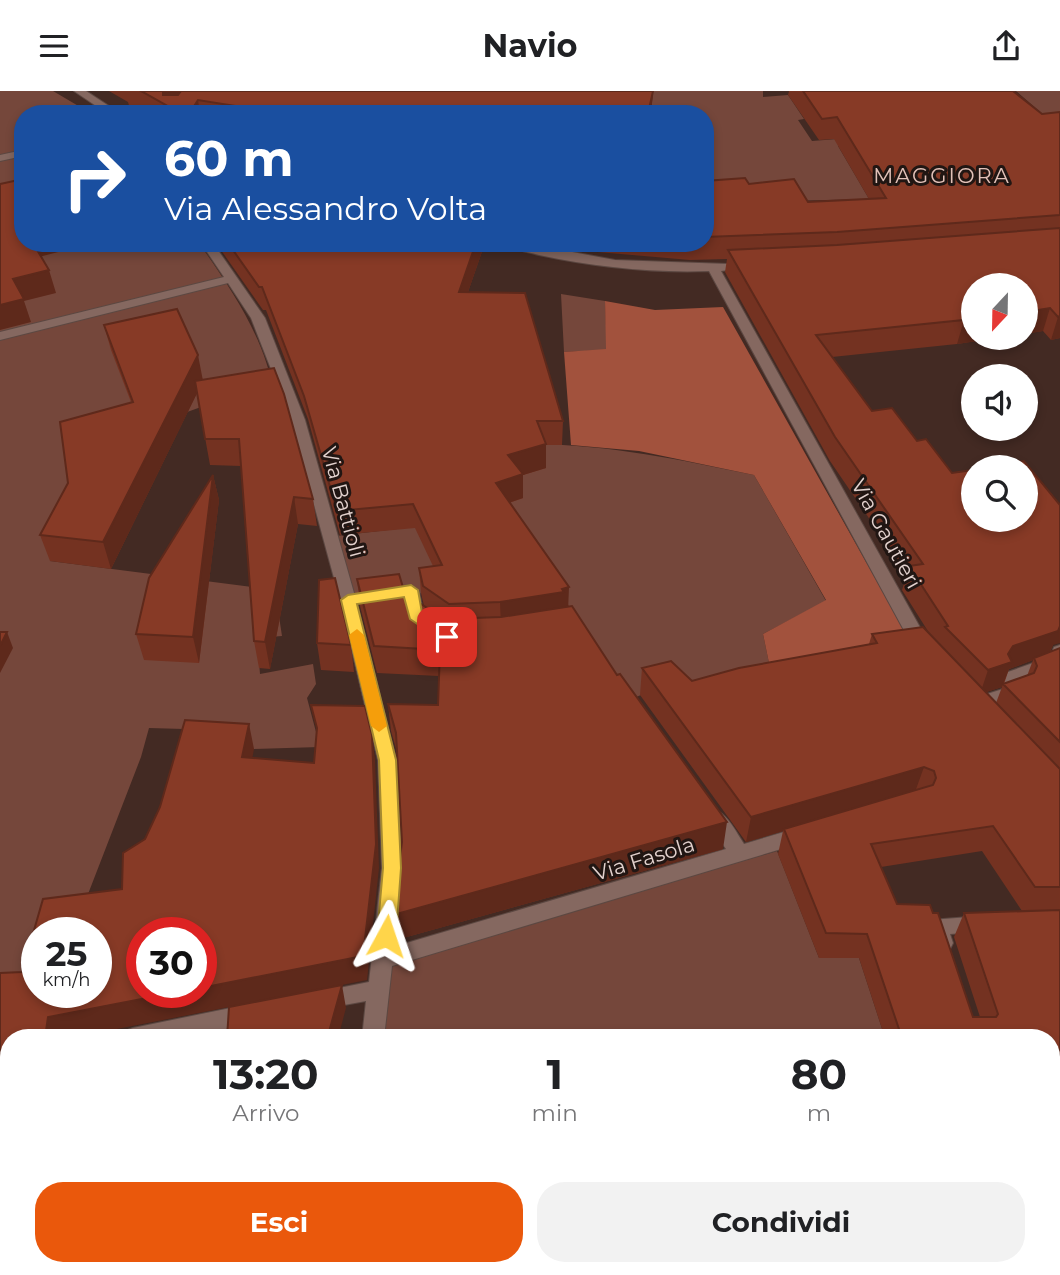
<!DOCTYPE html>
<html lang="it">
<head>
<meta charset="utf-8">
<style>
	body { margin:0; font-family:Montserrat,sans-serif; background:#f2f2f2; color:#202124; height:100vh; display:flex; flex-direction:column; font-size:26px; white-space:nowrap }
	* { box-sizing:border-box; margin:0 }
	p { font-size:23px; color:#757577 }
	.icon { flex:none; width:38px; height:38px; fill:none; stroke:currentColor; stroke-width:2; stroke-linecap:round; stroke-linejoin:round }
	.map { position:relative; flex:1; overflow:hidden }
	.details { position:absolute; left:0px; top:938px; width:1060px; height:247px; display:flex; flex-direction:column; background:#fff; border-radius:28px 28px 0 0; box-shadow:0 4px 10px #0003 }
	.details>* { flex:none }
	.hud { position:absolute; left:14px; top:14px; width:700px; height:147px; border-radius:28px; box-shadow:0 4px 10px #0003; background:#1a4fa0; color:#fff; overflow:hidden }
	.needle { width:46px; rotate:202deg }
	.buttons { position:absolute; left:961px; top:182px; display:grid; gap:14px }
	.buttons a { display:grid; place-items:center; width:77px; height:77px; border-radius:50%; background:#fff; box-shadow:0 4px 10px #0003; font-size:35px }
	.speed { position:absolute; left:21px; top:826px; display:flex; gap:14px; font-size:35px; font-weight:700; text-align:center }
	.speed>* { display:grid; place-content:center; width:91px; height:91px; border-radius:50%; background:#fff; box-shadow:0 4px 10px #0003; line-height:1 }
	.speed small { font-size:18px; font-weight:400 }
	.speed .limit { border:10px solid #d22; background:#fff; color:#111 }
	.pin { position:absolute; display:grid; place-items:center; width:60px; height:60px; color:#fff; margin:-30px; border-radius:14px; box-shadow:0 4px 10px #0006 }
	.me { position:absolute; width:77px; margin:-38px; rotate:5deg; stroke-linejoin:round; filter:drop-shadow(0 0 5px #0008) }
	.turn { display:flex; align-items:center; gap:24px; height:147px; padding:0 35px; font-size:32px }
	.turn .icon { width:91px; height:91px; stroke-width:2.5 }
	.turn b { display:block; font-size:49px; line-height:60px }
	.eta { display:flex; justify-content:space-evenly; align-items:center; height:119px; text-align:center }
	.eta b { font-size:42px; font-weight:700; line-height:49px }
	.cta { display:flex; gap:14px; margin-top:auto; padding:14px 35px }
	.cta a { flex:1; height:80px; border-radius:28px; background:#ea580c; color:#fff; font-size:28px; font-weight:700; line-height:80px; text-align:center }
	.cta a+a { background:#f2f2f2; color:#202124 }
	header { display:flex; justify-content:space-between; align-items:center; height:91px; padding:0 35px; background:#fff; font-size:32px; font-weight:700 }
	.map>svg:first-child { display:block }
	.green { fill:#75473b }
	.forest { fill:#a2523d }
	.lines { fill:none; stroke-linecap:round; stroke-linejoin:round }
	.minor-casing { stroke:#5c4842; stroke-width:2 }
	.minor { fill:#856860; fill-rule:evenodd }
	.wall { fill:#743221; fill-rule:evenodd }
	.shaded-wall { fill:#5e291b }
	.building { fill:#873a26; stroke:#5e291b; stroke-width:2; fill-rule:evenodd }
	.route { fill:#ffd54a; stroke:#a68a30; stroke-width:2 }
	.slow { fill:#f59e0b }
	.labels { text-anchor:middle; stroke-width:6; stroke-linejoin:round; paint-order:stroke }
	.far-quarter-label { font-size:21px; letter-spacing:2px; fill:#e2c1b8; stroke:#211613 }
	.street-label { font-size:21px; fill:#e3d2ce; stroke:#211613 }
</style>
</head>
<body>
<header><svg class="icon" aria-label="menu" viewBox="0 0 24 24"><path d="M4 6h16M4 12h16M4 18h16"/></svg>Navio<svg class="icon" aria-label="share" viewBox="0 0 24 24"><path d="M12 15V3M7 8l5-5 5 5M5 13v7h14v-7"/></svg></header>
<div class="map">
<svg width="1060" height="1184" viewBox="0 0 1060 1184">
	<rect width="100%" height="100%" fill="#432a23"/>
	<!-- green -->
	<path class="green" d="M0,0H53L92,23H23V152H199C231,198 266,248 274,304L201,316L157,332L71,380L50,470L275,499L282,545L257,547L260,583L313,573L316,593L307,607L320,656L254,658L192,654L184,638L149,637L141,666L78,829L37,842V893L0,907Z
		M653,0H763V6L788,4L804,28L798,29L812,50L911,42L838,55L869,108L705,112V23H651Z
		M1016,0H1060V38Z
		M561,203L605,210L607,259L564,261Z
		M535,353C610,354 681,369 754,384L826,510L763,543L774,596C728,596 663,586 624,613L496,416Z
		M371,380L504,490L355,512L336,445L397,438Z
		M777,760L819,867H859L885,947H383L392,873Z"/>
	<!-- forest -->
	<path class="forest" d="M605,210L655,219L723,216L917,562L774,596L763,543L826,509L754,384L639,360L571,354L564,261L606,258Z"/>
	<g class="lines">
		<!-- minor casing -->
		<g class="minor-casing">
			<path id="minor" d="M74,0H86L121,23H108Z
				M23,59V65L0,70V64Z
				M201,152H213L265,227L305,329L356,509L396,669L402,777L393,856L726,758L703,725L706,720C724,714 735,740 744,753L804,735L811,737L814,743L811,749L392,875L384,947H362L366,910L322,918L314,916L311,909L314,902L369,891L382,777L378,669L340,509L291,329L251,227L228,192L0,249V241L224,186Z
				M503,152H524L615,169L728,173V179L721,180L931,556L928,560L922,562L913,556L709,180C652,182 595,176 539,164C528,161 512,159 503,152Z
				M411,494L419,500L423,521L428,528L426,532L420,534L409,528L404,507L383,510L375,504L383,498Z
				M1060,554V575L1021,589L1025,600L1022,605L974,621L968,619L965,614L968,609L1006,597L1002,586L1005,582L1050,566L1054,556Z
				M983,825L990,828L993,834L990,840L950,843L953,852L950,858L943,861L936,858L927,835L930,829Z
				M250,913L258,916L261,923L258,930L250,933L182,947H122L125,940L133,937Z
				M339,1176H363L364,1184H340Z"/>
		</g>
		<!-- minor -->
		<use href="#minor" class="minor"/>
	</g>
	<!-- wall -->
	<path class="wall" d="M109,0H653L651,23H149L145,21L130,18L128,11Z
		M789,0H1013L1042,23L1060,21V247L1051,249L1043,240L957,253L832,266L872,320L1053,554L1050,561L1060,557V1184H800L797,1176H1052V947H885L859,867H819L778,763L783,740L746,751L640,604L642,577L692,590L869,553L872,543L931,545L902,499L907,483L830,370L725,181L727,168L690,169L586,160L545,152H705V90L749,93L808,111L869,108L834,48L819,49L788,4ZM1033,569L1027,585L1004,593L1009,578ZM1002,596L996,612L986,601ZM982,760L1022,820L964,822L954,846L980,926H973L933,822L897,813L881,776Z
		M216,152H485L468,201L563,330L562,354H546V377L523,384V407L509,412L569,515L723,758L396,849L402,751L397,661L391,640L388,613L438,614L439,585L377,582L360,515L357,488L405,503L424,515L421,502L419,477L433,475L415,437L340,444L308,328L266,219H263Z
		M104,234L203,288L313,408L317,435L298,433L270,578L259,577L254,550L241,375L210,374L197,302L111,478L50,470L40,444L131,311L111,259Z
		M213,384L219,409L199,572L144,569L136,543Z
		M317,552L351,554L354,581L321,579Z"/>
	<!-- shaded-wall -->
	<path class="shaded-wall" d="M163,0H186L165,13Z
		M653,0L651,23H648Z
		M198,9L200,23H189Z
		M31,152H93L35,167Z
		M476,152H485L460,224L459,201Z
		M49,179L56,202L24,210L31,231L0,239V214L13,188Z
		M1050,217L1043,240L1026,243V221Z
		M1060,225V247L1051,249L1058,226Z
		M973,228V247H998L957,253L964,229Z
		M198,264L203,290L111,478L103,451Z
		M546,353V377L523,384V407L496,416V392L508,364Z
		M213,384L219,409L199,572L193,546Z
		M294,406L298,433L270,578L265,551Z
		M569,496L568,520L501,535L500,511Z
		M1060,535V552L1053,554L1048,564L1034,567L1033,569L1009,578L1002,596L980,603L988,579L1008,563L1013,555Z
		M7,541L13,557L0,582V555Z
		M249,633L254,658L248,691L242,666Z
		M372,644L375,669L379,777L367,889L71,947H45L48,926L178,901H201V897Z
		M924,676L915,701L784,738L783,740L746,751L751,726Z
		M727,731L723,758L396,849L393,824Z
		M342,894L346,917L338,947H329V941Z
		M325,1176H329L330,1184H326Z
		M1060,1177V1184H1035Z"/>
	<!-- building -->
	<path class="building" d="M141,0H163V4H178L181,0H653L648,23H286L198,9L189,23H182Z
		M803,0H1013L1042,23L1060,21V124L837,141L705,146V90L745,87L749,93L794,88L808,111L886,107L837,26L822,28Z
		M23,88V152H33L49,179L13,188L24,208L0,214V93Z
		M1060,137V225L1058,226L1050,217L1026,221V194H973V228L816,244L872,320L892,317L917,350L926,348L952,382L973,379V429H1026V376H987L1024,370L1060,414V535L1058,540L1013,555L1008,563L1012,571L988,579L945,536L948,535L909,475L923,473L835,346L728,159L837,154Z
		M228,152H476L459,201L525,202L563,330H537L546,353L508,364L523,383L496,392L569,496L562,498L564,501L500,511L449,513L423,495L419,477L442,474L413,413L337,420L304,305L262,196H259Z
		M177,218L198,264L103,451L40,444L68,392L60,331L133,311L104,234Z
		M274,277L284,303L313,408L294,406L265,551L254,550L239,348H205L195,290Z
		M213,384L193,546L136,543L149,487Z
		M399,483L405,503L445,528L501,526L572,515L617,584L620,583L727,731L393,824L402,751L396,642L388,613L438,614L440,559L374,555L357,488Z
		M335,487L351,554L317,552L319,489Z
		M923,536L1060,678V796H1035L993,735L871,753L897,813L930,814L933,822H938L973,926H996L998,923L964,822L1060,819V1177L1035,1184H1026L1016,1176H1052V947H902L867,843L826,842L784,738L933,694L936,687L934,680L924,676L751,726L642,577L671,570L692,590L739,577L877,552L872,543Z
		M0,541H7L0,555Z
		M1060,557V651L1003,593L1034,582L1037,575L1034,567Z
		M311,614L365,615L372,644L376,753L363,865L201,897V842H142V901H178L48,926L45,947H9V1176H325L326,1184H0V882L22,881L43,808L122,798L123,762L145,748L160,716L185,629L249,633L242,666L314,672L317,637ZM37,842H96V901H37Z
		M342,894L329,941V947H227L229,916Z
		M483,1176H781L782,1184H482Z
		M813,1176H988L993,1184H817Z"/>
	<!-- route -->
	<path class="route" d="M411,494L418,499L422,522L453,542L455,546L453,550H442L410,528L404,506L357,513L396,669L401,777L396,845L393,851L386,853L380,851L377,845L383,777L379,669L341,509L348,504Z"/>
	<!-- slow -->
	<path class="slow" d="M357,538L364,544L387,635L379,641L371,635L349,544Z"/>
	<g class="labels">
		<!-- far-quarter labels -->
		<g class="far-quarter-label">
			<text x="942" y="92">MAGGIORA</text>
		</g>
		<!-- street labels -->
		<g class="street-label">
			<text transform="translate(343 411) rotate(75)" y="7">Via Battioli</text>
			<text transform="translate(886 443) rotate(61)" y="7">Via Gautieri</text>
			<text transform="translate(644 768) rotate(-17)" y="7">Via Fasola</text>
		</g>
	</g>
</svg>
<div class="buttons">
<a><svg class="needle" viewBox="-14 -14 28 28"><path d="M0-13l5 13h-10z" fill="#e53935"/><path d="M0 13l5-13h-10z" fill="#757577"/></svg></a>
<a><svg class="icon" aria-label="sound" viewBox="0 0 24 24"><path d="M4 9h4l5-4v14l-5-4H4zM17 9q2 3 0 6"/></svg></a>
<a><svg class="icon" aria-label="search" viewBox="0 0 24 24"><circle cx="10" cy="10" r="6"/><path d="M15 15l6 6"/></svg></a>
</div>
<div class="speed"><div>25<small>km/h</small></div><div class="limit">30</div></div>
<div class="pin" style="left:447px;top:546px;background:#d93025"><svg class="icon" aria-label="arrive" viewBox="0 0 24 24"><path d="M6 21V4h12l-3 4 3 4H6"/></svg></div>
<svg class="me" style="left:386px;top:845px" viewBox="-20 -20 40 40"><path d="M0-17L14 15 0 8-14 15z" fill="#ffd54a" stroke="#fff" stroke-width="4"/></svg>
<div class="hud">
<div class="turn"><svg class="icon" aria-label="right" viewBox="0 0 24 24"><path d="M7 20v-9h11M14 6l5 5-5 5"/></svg><div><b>60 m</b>Via Alessandro Volta</div></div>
</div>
<section class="details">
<div class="eta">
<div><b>13:20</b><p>Arrivo</p></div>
<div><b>1</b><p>min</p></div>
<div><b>80</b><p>m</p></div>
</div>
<div class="cta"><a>Esci</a><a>Condividi</a></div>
</section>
</div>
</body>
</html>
